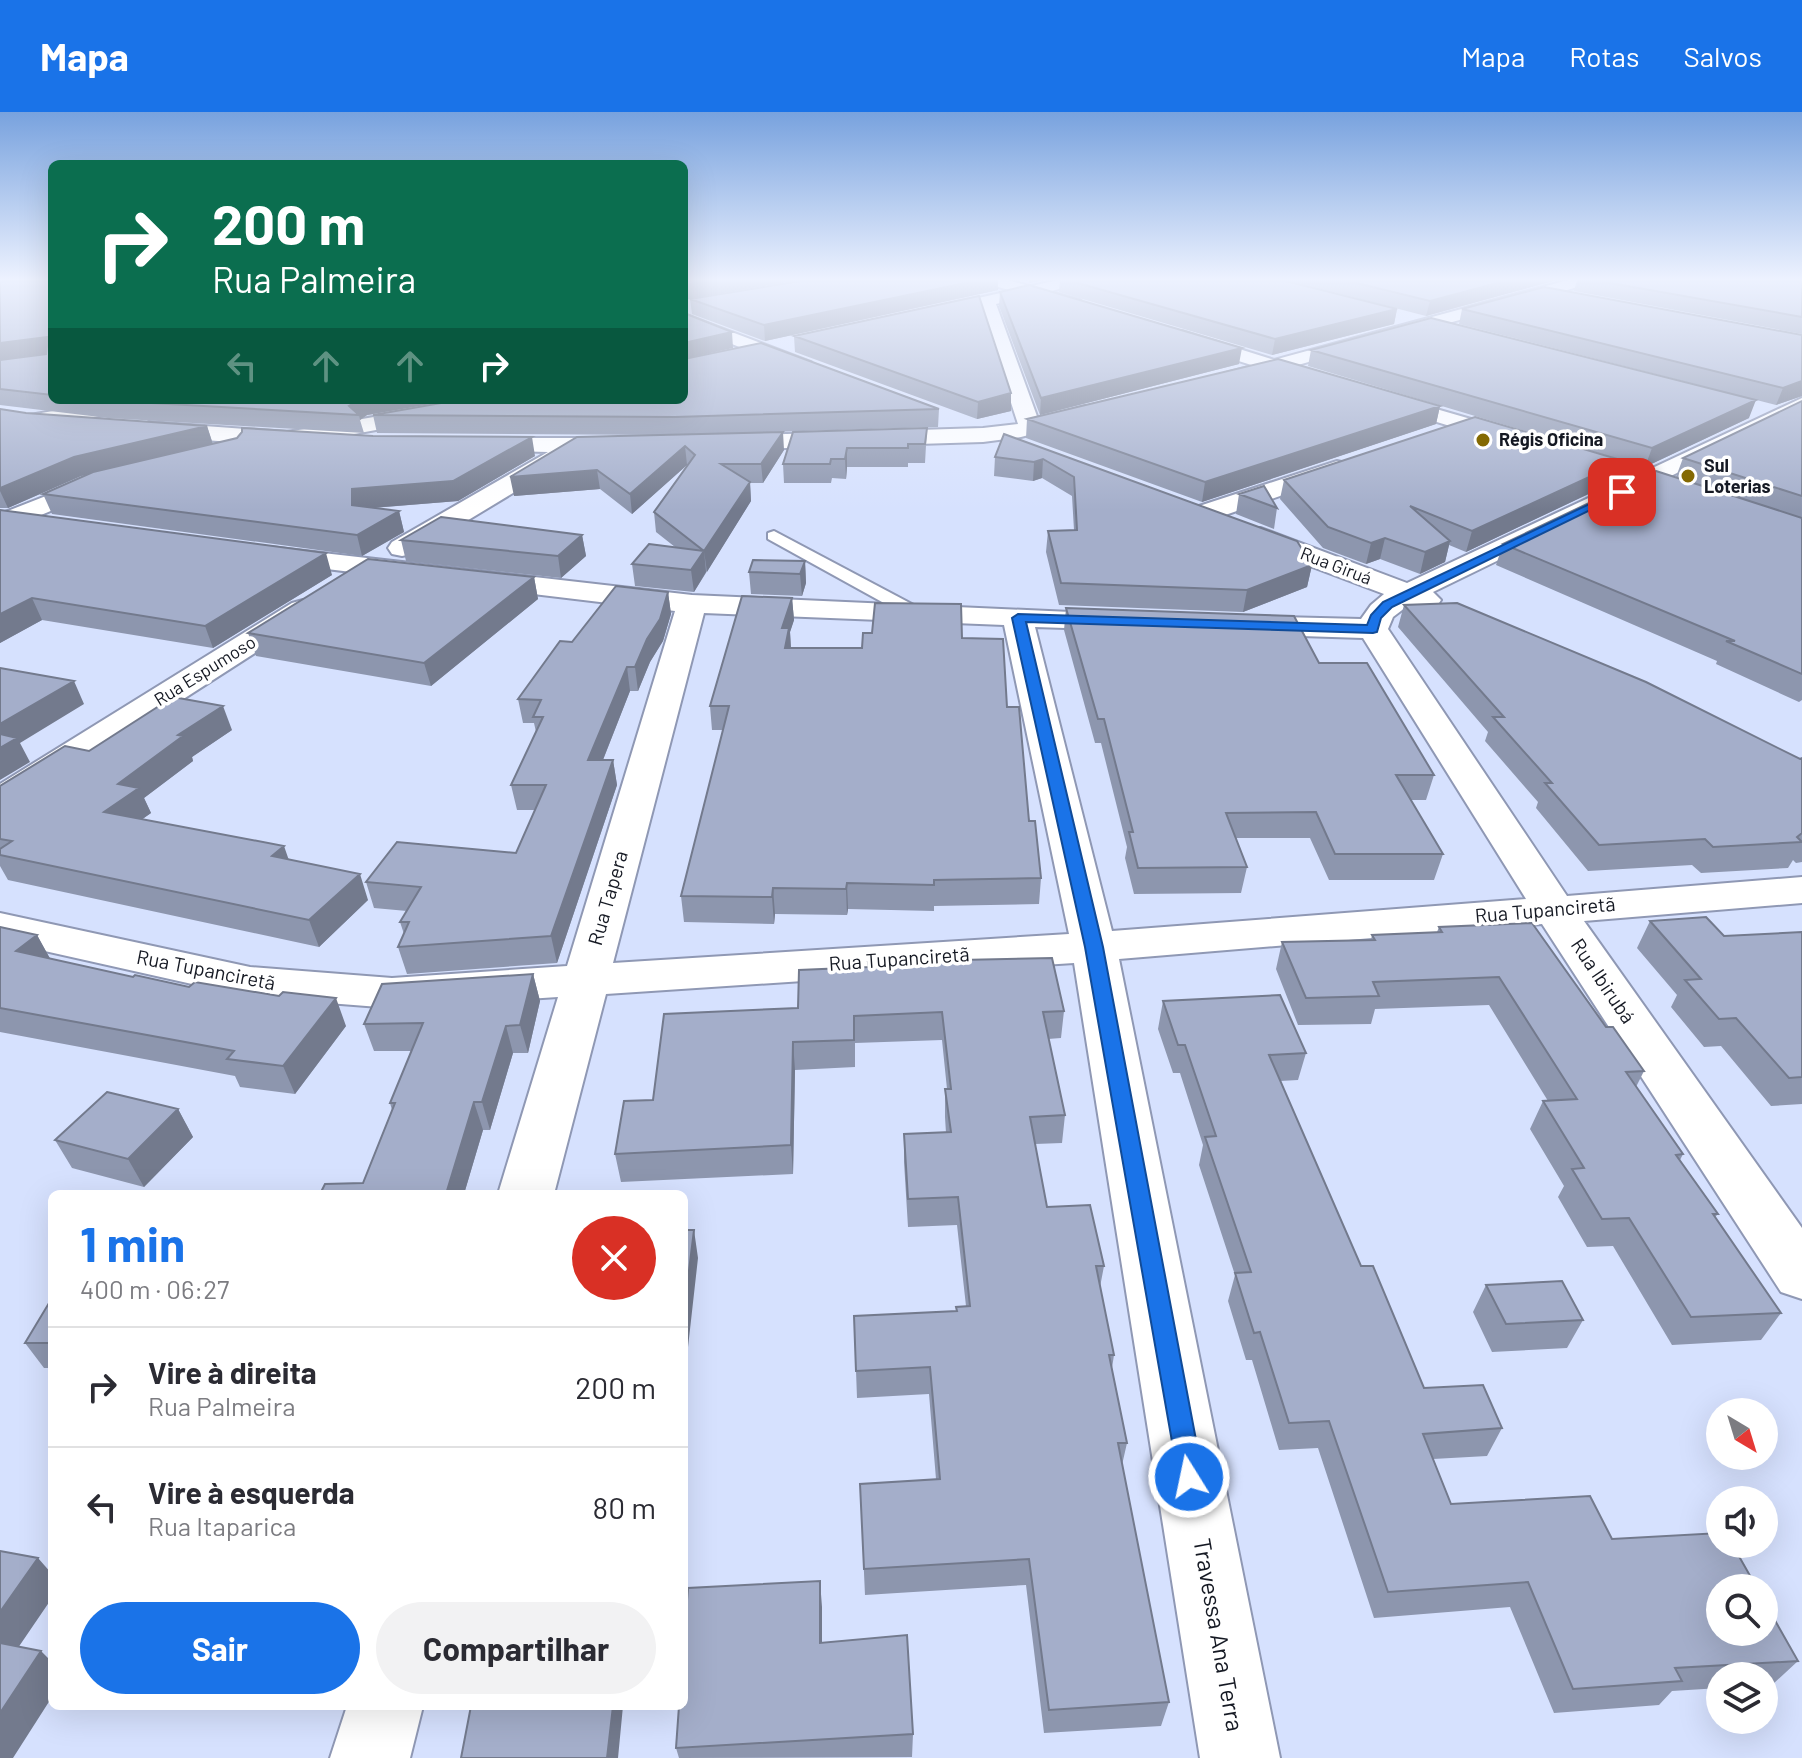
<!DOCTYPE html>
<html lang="pt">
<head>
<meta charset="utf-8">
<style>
	body { margin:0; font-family:Barlow,sans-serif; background:#f2f2f3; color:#2b2b33; height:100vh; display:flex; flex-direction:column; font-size:30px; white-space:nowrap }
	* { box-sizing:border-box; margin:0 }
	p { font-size:26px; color:#7c7c81 }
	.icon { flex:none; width:44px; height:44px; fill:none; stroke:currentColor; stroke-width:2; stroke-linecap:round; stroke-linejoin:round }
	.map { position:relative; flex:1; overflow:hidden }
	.sheet { position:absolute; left:48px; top:1078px; width:640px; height:520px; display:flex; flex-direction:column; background:#fff; border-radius:12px; box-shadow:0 8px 32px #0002 }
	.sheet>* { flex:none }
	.top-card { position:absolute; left:48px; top:48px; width:640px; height:244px; border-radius:12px; box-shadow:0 8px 32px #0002; background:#0b6e4f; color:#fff; overflow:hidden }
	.needle { width:52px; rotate:142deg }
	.controls { position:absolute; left:1706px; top:1286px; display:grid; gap:16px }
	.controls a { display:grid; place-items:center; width:72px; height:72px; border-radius:50%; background:#fff; box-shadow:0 8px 32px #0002; font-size:40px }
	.pin { position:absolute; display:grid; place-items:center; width:68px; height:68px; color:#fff; margin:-34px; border-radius:16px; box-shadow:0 4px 12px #0006 }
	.me { position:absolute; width:88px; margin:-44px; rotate:350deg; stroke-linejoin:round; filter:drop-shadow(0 0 6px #0008) }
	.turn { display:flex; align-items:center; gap:28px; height:168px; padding:0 32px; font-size:36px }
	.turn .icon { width:104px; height:104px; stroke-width:2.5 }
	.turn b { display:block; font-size:56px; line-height:68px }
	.lanes { display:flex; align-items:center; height:76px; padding:0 32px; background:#0003; justify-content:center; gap:40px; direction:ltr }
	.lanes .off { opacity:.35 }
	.round { display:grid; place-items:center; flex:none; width:84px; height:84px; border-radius:42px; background:#f2f2f3 }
	.summary { display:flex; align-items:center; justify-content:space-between; height:136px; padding:0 32px }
	h1 { font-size:48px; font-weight:700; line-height:60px; color:#1a73e8 }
	.action { display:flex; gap:16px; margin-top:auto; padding:16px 32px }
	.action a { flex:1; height:92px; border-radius:48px; background:#1a73e8; color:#fff; font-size:32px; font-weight:700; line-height:92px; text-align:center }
	.action a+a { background:#f2f2f3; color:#2b2b33 }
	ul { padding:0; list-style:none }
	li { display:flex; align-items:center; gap:24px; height:120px; padding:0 32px; border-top:2px solid #e1e1e2 }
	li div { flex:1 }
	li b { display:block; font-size:30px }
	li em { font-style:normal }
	header { display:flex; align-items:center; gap:48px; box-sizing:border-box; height:112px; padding:0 40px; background:#1a73e8; color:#fff }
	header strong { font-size:38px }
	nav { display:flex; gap:44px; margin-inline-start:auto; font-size:28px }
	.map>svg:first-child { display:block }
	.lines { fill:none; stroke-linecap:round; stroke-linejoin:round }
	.service-casing { stroke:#8f98b4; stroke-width:4 }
	.minor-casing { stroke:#8f98b4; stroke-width:4 }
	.tertiary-casing { stroke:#8f98b4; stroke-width:4 }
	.service { fill:#fff; fill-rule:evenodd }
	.minor { fill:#fff; fill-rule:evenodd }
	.tertiary { fill:#fff; fill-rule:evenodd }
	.wall { fill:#8d96ae }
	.shaded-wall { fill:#737a8d }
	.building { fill:#a4aeca; stroke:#737a8d; stroke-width:2 }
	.route { fill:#1a73e8; stroke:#114b97; stroke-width:2 }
	.poi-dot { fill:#846902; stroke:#fff; stroke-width:3 }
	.labels { text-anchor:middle; stroke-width:7; stroke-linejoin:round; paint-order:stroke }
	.far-poi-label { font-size:18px; font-weight:bold; fill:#151923; stroke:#fff; text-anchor:start }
	.far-street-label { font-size:18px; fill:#151923; stroke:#fff }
	.street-label { font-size:20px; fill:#151923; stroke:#fff }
	.near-street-label { font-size:24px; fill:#151923; stroke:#fff }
</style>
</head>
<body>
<header>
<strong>Mapa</strong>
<nav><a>Mapa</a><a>Rotas</a><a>Salvos</a></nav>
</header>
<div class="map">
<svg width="1802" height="1646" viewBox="0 0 1802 1646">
	<rect width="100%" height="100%" fill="#d6e1fe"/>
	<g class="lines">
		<!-- service casing -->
		<g class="service-casing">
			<path id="service" d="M774,419L923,498L926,502L923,506H911L768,427V421Z"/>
		</g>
		<!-- minor casing -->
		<g class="minor-casing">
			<path id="minor" d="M1058,168H1087L1085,171L996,192L1038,307L1085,294L1093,296L1096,301L1093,306L1021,325L983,330L724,338L716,336L712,331L716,326L724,324L983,316L1018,312L980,196L921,209L912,204L921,199Z
				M1568,168H1594L1592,171L1240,269H1226L1223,265L1226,261Z
				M684,202L811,250L814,254L804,260L797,258L684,213Z
				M1802,286V300L1433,480L1441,488L1437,494L1426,497L1410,492L1393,505L1388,517L1567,784L1802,765V791L1584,809L1802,1116V1187L1781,1180L1542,812L1119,847L1280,1646H1200L1074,851L606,882L554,1082H498L558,885L392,896L250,885L0,829V801L250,855L392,866L567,854L675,499L260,449L256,443L260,437L270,435L692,483L1137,503L1141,509L1137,515L1126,518L1035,515L1112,819L1526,787L1363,526L1239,522L1228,520L1224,513L1228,506L1239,504L1361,507L1371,493L1384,482L1241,428L1238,422L1241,416H1261L1407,471ZM704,501L1004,513L1069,822L613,851Z
				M118,288H140L143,292L132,298L0,322V308Z
				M472,288H519L508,294L310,330C300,337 270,339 260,332L149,324L138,317L149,310L287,320Z
				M472,326H624L632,328L636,333L632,338L574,340L571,346L412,442L402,444L392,442L388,436L392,430L548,340L464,338L460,333L464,328Z
				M1337,349L1346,351L1349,356L1346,361L1208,409H1190L1186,403L1190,397Z
				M102,362L111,364L114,369L111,374L0,420V402Z
				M303,488L314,491L318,497L314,503L14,696L0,699V672L292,491Z
				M347,1594H423L410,1646H330Z"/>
		</g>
		<!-- tertiary casing -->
		<g class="tertiary-casing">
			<path id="tertiary" d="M983,168H1008L1080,188L1083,192L1074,197L985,171Z
				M1182,219L1326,264L1329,268L1326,272H1312L1175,229L1173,225Z
				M1381,281L1630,353L1802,410V427L1612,363L1374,291L1370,287L1374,283Z"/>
		</g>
		<!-- service -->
		<use href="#service" class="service"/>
		<!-- minor -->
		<use href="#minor" class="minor"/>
		<!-- tertiary -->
		<use href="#tertiary" class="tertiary"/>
	</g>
	<!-- wall -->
	<path class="wall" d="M52,168V288H454L367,303L360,308L364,321L108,306L0,293V248Z
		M806,168H998V178L765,229L692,202L690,187Z
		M1060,168H1282L1397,197L1394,212L1272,243L1059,180Z
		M1286,168H1557L1426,204Z
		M1577,168H1802V222L1574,179Z
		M1000,180L1239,252L1040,303L999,194Z
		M1462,197L1802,223V284L1776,293L1459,212Z
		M794,224L1011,281V299L977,307L795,240Z
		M1311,238L1749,306L1645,355L1308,254Z
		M1802,289V588L1799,590L1716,552L1717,549L1496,453L1503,432L1676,365L1683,346Z
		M1440,294L1436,312L1202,390L1026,326L1027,307Z
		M0,297L26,301L207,314L213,332L535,344L458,389L373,396L399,399L404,420L362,444L52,402L43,382L89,362L81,364L8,396H0Z
		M939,297L938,315L741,321L784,338L763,371H750L751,389L694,480L635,474L632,452L675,435L656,420L654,400L687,353L632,402L600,377L514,384L662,323L377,321L373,303Z
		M927,316L925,351H908V355H847L846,367L832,366L831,371H784L783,352Z
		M1004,322L1312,453L1307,475L1243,500L1059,493L1046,440L1048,419L1074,418L1072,384L1042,366L1033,369L994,364L995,345Z
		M1624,349L1618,368L1466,440L1449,433L1445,450L1420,462L1380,447L1366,452L1323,436L1280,387L1284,368Z
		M1239,382L1277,396L1274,417L1236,402Z
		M0,398L332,463L213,536L42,508L0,531Z
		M582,423L586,444L561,466L406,449L401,428Z
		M805,449L806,471L802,484L751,482L749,460Z
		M534,465L538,487L431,574L256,544L248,521Z
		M668,480L671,502L663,529L650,550L638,579H630L603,648H613L617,673L557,851L407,862L398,835L404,822L400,810L407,799L374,796L366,770L516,741L535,698H517L511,673L536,620L534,611H523L518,587L572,530Z
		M792,486L794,508L790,520L791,536H862L962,526L1007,595L1041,766L1039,792L934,794V799L848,797L847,803L775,802L774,812L684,810L681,784L723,618H712L710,594Z
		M1404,493L1800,647L1802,646V750L1796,751L1793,748L1788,756L1701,761L1692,753L1588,759L1536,696L1538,690L1485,629L1488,620L1398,515Z
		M1066,496L1319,551L1434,663L1426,688H1411L1443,742L1434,768H1329L1310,726H1236L1247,755L1241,781L1134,782L1125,746L1127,735L1101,631H1095L1064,518Z
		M232,618L192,645L193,649L144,686L151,701L142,707L289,747L368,788L319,835L8,768L0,754V674L89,639Z
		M1650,809L1724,824L1802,820V992L1771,994L1721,934L1704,935L1671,895L1677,883L1637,836Z
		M0,815L37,823L50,847L346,914L295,982L240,975L235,964L0,920Z
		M1439,815L1606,915L1644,959L1636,975L1683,1042L1680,1048L1718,1102L1715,1105L1781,1201L1761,1228L1672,1233L1613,1134L1587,1135L1558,1085L1564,1074L1530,1017L1543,989H1548L1489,893L1375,897L1371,912L1298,913L1276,857L1282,830L1371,828L1372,823L1437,820Z
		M533,862L540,889L528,941H513L490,1018H483L464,1082H320L363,1071L392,998L390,991L411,939H374L364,912Z
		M1163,889L1306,941L1298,968L1280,969L1361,1154L1424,1276L1502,1316L1487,1344L1433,1347L1451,1392L1612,1427L1798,1549L1772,1573L1764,1574V1564H1720V1576L1672,1579L1659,1593L1554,1601L1510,1495L1374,1506L1318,1336L1279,1338L1252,1248H1246L1228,1189L1235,1163L1199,1053L1203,1033L1180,961H1173L1158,917Z
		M1064,899L1061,926L1048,927L1065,1003L1062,1031L1035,1032L1047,1095L1104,1154L1100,1175L1114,1243L1112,1256L1127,1331L1122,1353L1169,1590L1161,1614L1044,1621L1026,1473L865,1483L860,1372L936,1367L929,1282L857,1286L854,1204L956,1199L966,1194L957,1113L908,1115L904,1050V1022L946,1021L945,1005V977H947L942,928L855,931V955L795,958L793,1062L621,1070L615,1042L653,988L664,902Z
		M178,997L193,1025L144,1075L72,1056L55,1028Z
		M1486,1173L1583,1208L1567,1236L1492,1240L1473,1200Z
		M52,1186V1256H44L25,1231Z
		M822,1495V1530L913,1622L912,1645L679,1646L676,1636Z"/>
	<!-- shaded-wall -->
	<path class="shaded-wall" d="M715,168H797L684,188V173Z
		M980,168H998V178L765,229L764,213Z
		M1029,168H1044L1029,171Z
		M1509,168H1557L1426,204L1430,189Z
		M1397,197L1394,212L1272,243L1275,227Z
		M732,220L733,236L684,247V231Z
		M48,225L52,241L0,248V231Z
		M1242,236L1239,252L1040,303L1041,286Z
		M1802,269V284L1776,293L1783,276Z
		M1011,281V299L977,307L978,290Z
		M359,288H454L367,303L360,308L359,303L349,294Z
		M1756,288L1749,306L1645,355L1652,336Z
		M1440,294L1436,312L1202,390L1205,370Z
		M207,314L213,333L81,364L8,396L0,379V376L74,345Z
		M783,320L784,338L763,371L761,352Z
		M532,325L535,344L458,389L358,397L352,393V377Z
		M685,334L687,353L632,402L630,382Z
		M847,336V355L846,367L845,347Z
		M1043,347L1042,366L1033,369L1034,350Z
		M1624,349L1618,368L1466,440L1472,419Z
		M597,358L600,377L514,384L510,365Z
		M750,370L751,389L707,460L704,439Z
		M399,399L404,420L362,444L357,423Z
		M582,423L586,444L561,466L558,444Z
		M1385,426L1380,447L1366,452L1371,431Z
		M1450,429L1445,450L1420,462L1425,440Z
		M704,439L706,460L694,480L691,458Z
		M326,441L332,463L213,536L205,514Z
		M805,449L806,471L802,484L800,462Z
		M1312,453L1307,475L1243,500L1247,478Z
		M534,465L538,487L431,574L424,551Z
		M668,480L671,502L663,529L650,550L638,579L635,555Z
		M32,486L42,508L0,531V502Z
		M792,486L794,508L790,520L791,538L787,558L782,516Z
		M627,555L630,579L593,673L588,648Z
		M74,569L84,592L20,631L30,650L0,668V612Z
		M223,594L232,618L192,645L193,649L144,686L151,701L116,726L104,700L118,672L178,623Z
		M613,648L617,673L557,851L551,824Z
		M284,734L293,760L272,744Z
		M360,762L368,788L319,835L309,808Z
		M847,771L848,797L847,803L846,777Z
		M773,776L775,802L774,812L772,785Z
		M37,823L52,850L16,839Z
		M533,862L540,889L528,941L520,913Z
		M336,886L346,914L295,982L283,954Z
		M506,914L513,941L490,1018L482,990Z
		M793,930L795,958L793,1062L791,1033Z
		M474,990L483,1018L464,1082H446Z
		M178,997L193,1025L144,1075L128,1047Z
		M694,1118L698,1146L685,1262L684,1199Z
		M38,1446L52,1462V1486L7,1552L0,1545V1500Z
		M820,1469L822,1495V1555L820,1531Z
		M41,1539L52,1550V1585L13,1646H0V1601Z
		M613,1594H623L618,1646H607Z"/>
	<!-- building -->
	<path class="building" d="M7,168H52V283L0,277V248L46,242L48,225L0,231V170Z
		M684,168H715L684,173Z
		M806,168H980L764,213L690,187Z
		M1067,168H1282L1397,197L1275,227Z
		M1344,168H1509L1430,189Z
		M1593,168H1802V205Z
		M1029,173L1242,236L1041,286L1000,180Z
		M1544,175L1802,223V269L1783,276L1462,197Z
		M979,184L1011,281L978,290L794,224Z
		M684,201L732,220L684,231Z
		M1431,206L1756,288L1652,336L1311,238Z
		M761,231L939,297L675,305L373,303L458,288H684V247Z
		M1278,247L1440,294L1205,370L1027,307Z
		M99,288H359L349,294L359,303Z
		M1802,289V384L1683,346Z
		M0,297L26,301L207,314L74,345L0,376Z
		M1475,305L1624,349L1472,419L1410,394L1450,429L1425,440L1385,426L1371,431L1328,415L1284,368Z
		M242,316L373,324L532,325L453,369L352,377V393L399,399L357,423L43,382L93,360L237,326L242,320Z
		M927,316L925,332H908V336H847L845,347H831L830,352H783L793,320Z
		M783,320L761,352H721L750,370L704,439L654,400L695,343L685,334L630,382L597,358L510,365L577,325Z
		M1004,322L1297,429L1312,453L1247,478L1061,471L1048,419L1077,418L1074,365L1043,347L1034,350L995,345Z
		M1656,359L1802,406V562L1726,529H1735L1503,432Z
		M1264,374L1277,396L1239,382Z
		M0,398L326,441L205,514L32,486L0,502Z
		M441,405L582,423L558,444L401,428Z
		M649,432L704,439L691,458L632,452Z
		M368,447L534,465L424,551L248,521Z
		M753,448L805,449L800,462L749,460Z
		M616,474L668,480L660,507L647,527L635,555H627L588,648H613L551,824L398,835L409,810H400L421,775L366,770L397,730L516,741L546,673H511L543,605H533L541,588L518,587L560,529L572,530Z
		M742,484L792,486L782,516H789L785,536H862L863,521H872L875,491L961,492L962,526L1003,527L1007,595H1019L1029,709H1035L1041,766L934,768V773L847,771L846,777L773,776L772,785L681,784L729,594H710Z
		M1457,491L1646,570L1800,647L1802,646V721L1797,725L1802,730L1713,735L1705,727L1599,733L1545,671H1552L1493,605H1504L1404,493Z
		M1066,496L1294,504L1319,551H1367L1434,663H1396L1443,742H1335L1316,700L1226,701L1247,755L1138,756L1129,720H1133L1104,607H1098Z
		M0,556L74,569L0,612Z
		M173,585L223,594L178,623L183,624L118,672L139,676L104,700L284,734L272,744L360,762L309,808L0,743V737L12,729L0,727V674L65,634L89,639Z
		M0,622L17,626L0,636Z
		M1706,805L1724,824L1802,820V965L1789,966L1736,906L1719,907L1685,868L1701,867L1650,809Z
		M1532,811L1606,915H1613L1644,959L1626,960L1683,1042L1676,1043L1718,1102H1713L1781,1201L1691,1205L1629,1106L1602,1107L1572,1057L1584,1056L1543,989L1577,987L1499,865L1373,870L1379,884L1306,886L1282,830L1375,828L1372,823L1442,820L1439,815Z
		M0,815L37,823L16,839L133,865L135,863L189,875L195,870L279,884L283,880L336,886L283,954L227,947L234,939L0,896Z
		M1052,846L1064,899L1043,900L1065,1003L1030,1005L1047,1095L1090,1093L1104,1154H1096L1114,1243H1109L1127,1331H1118L1169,1590L1049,1598L1029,1447L864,1457L860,1372L940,1367L930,1255L856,1259L854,1204L957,1199L956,1195L970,1194L958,1085L908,1087L904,1022L951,1020L945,977H951L942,900L854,904V928L793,930L791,1033L615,1042L624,989L653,988L664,902L798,896L799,858L869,855L868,850Z
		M533,862L520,913L506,914L482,990H474L446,1082H320L325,1072L363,1071L395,991H390L423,911L364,912L382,872Z
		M1280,883L1306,941L1269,943L1361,1154H1373L1424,1276L1483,1273L1502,1316L1423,1322L1451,1392L1590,1384L1612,1427L1720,1421V1432H1732L1757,1476H1720V1520H1764V1489L1798,1549L1675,1556L1682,1569L1573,1577L1528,1470L1388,1480L1329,1309L1289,1311L1260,1220L1254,1221L1235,1161L1251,1160L1205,1025L1216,1024L1185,933H1178L1163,889Z
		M107,980L178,997L128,1047L55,1028Z
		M684,1118H694L684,1199Z
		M1562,1169L1583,1208L1506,1212L1486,1173Z
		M52,1186V1231H25Z
		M0,1439L38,1446L0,1500Z
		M820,1469V1531L907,1523L913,1622L676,1636L679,1594H684V1526L688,1476Z
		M0,1531L41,1539L0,1601Z
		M471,1594H613L607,1646H461Z"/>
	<!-- sky -->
	<linearGradient id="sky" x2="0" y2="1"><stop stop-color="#78a2de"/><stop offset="0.42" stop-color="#edf2ff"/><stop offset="1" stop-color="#edf2ff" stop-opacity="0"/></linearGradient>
	<rect width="1802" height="398" fill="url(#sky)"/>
	<!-- route -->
	<path class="route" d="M1619,378L1627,380L1392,495L1381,506L1377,520L1373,521L1026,510L1103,835L1203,1365L1199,1375L1189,1379L1180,1375L1085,835L1012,506L1018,502L1367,513L1371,503L1383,490Z"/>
	<!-- markers -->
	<g class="poi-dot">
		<circle cx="1483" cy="328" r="8"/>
		<circle cx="1688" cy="364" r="8"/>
	</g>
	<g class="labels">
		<!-- far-poi labels -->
		<g class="far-poi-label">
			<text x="1499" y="334">Régis Oficina</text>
			<text x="1704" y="360">Sul<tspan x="1704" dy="21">Loterias</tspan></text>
		</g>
		<!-- far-street labels -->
		<g class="far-street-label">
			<text transform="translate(1336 454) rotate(21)" y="6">Rua Giruá</text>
			<text transform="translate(205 559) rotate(-32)" y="6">Rua Espumoso</text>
		</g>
		<!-- street labels -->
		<g class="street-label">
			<text transform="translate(608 786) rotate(-74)" y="7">Rua Tapera</text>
			<text transform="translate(1545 798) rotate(-5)" y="7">Rua Tupanciretã</text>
			<text transform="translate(899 847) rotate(-4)" y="7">Rua Tupanciretã</text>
			<text transform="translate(206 858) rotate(11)" y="7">Rua Tupanciretã</text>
			<text transform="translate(1603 869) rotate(56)" y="7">Rua Ibirubá</text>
		</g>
		<!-- near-street labels -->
		<g class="near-street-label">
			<text transform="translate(1218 1523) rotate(80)" y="8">Travessa Ana Terra</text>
		</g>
	</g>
</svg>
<div class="controls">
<a><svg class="needle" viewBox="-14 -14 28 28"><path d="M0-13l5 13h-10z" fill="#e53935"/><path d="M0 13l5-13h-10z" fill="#7c7c81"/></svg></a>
<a><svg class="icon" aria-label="sound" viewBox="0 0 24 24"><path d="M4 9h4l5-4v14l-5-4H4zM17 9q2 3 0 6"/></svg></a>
<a><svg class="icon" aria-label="search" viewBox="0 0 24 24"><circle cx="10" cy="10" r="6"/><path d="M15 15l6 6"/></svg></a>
<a><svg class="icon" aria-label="layers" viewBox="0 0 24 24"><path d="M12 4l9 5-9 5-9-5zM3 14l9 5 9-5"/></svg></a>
</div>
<div class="pin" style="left:1622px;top:380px;background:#d93025"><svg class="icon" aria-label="arrive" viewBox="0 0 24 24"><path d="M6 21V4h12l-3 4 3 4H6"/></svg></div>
<svg class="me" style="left:1189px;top:1365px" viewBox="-20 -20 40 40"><circle r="17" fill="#1a73e8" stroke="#fff" stroke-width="3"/><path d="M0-11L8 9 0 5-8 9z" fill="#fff"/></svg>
<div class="top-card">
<div class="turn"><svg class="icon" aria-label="right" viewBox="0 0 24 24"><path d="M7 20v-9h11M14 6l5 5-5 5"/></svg><div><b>200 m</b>Rua Palmeira</div></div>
<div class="lanes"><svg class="icon off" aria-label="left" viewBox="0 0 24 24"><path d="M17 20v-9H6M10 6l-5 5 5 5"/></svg><svg class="icon off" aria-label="ahead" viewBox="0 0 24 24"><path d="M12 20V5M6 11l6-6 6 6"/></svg><svg class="icon off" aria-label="ahead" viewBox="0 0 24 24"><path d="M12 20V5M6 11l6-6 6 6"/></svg><svg class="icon" aria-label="right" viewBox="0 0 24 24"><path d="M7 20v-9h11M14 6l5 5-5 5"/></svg></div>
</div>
<section class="sheet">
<div class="summary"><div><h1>1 min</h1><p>400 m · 06:27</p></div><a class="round" style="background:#d93025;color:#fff"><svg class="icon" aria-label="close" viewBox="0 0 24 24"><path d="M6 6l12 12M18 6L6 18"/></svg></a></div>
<ul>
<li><svg class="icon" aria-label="right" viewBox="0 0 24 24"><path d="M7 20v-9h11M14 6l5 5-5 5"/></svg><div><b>Vire à direita</b><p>Rua Palmeira</p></div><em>200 m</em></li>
<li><svg class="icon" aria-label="left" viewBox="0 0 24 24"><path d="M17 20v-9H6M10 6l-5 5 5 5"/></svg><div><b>Vire à esquerda</b><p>Rua Itaparica</p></div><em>80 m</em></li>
</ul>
<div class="action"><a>Sair</a><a>Compartilhar</a></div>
</section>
</div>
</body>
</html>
